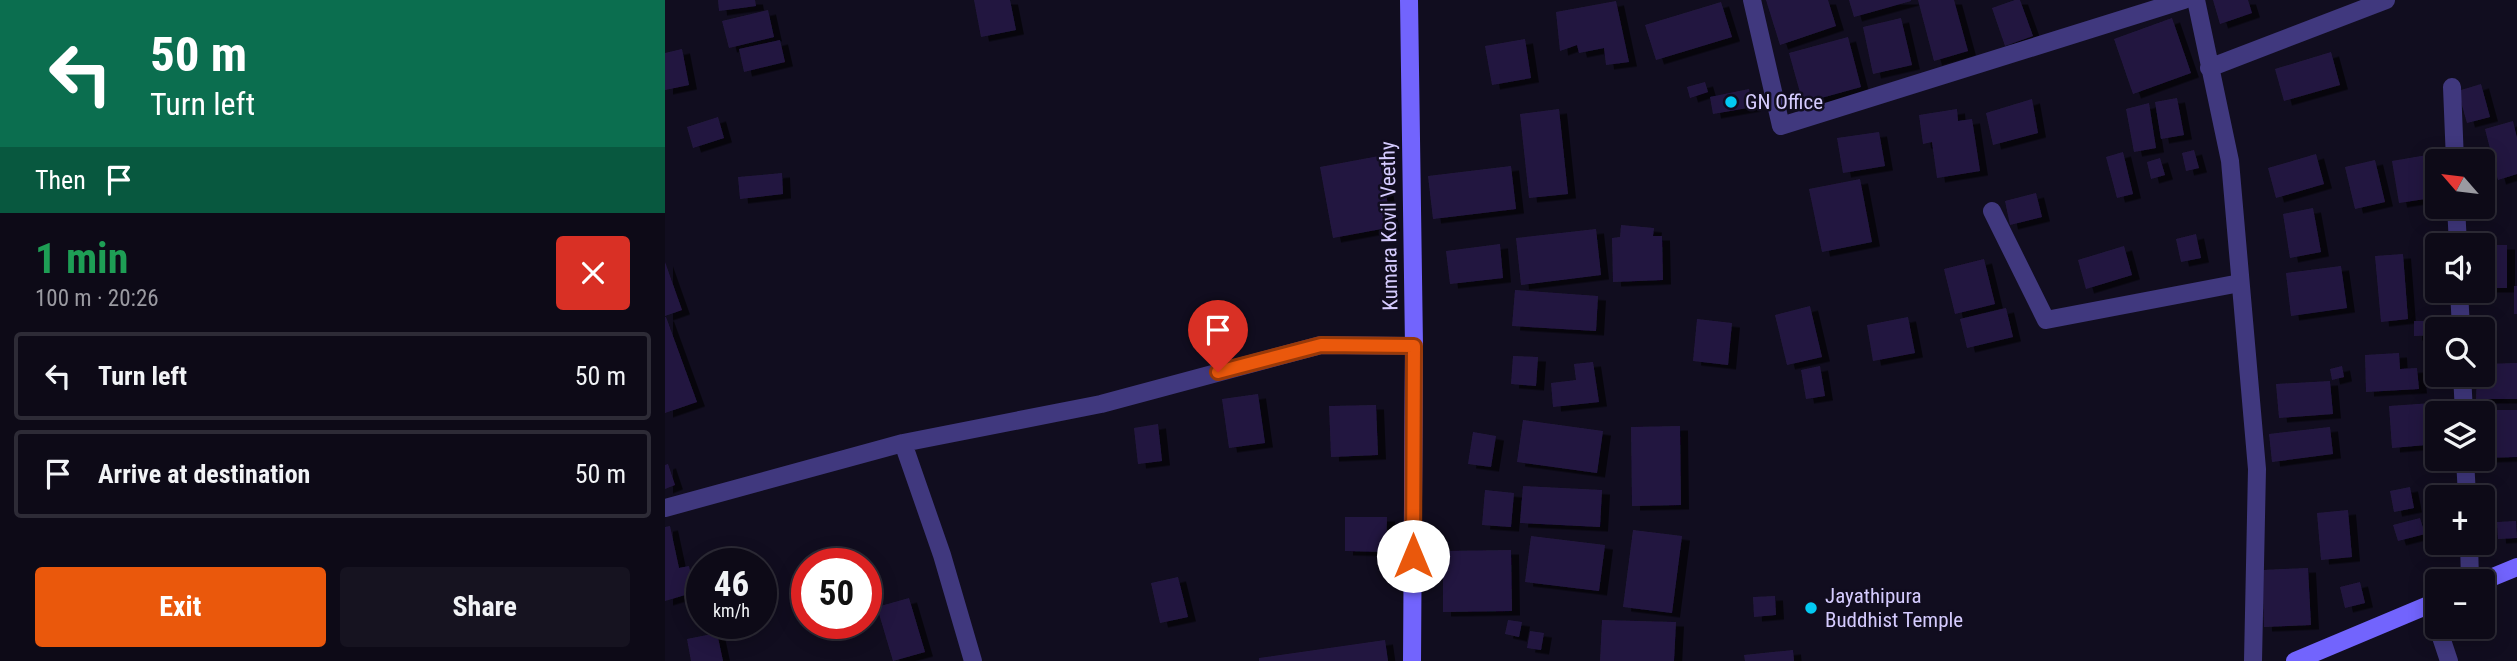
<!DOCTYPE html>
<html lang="en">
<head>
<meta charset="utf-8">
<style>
	body { margin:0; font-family:"Roboto Condensed",sans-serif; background:#161320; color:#f1f3f6; height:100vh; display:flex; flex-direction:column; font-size:26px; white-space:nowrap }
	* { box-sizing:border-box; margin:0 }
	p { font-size:23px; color:#9a9aa1 }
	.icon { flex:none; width:38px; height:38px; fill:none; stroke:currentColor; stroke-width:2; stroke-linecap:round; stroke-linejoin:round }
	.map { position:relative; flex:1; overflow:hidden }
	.panel { display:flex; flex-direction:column; background:#0d0a17; width:665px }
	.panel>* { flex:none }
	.guide { background:#0b6e4f; color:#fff; overflow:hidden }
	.needle { width:46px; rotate:298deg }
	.tools { position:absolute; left:1760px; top:149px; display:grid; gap:14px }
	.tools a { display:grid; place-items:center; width:70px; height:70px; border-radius:7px; background:#0d0a17; box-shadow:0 4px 18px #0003,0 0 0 2px #2d2b36; font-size:35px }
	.speed { position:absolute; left:21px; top:548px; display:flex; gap:14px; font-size:35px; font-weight:700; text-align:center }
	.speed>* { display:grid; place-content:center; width:91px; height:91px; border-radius:50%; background:#0d0a17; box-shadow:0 4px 18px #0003,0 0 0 2px #2d2b36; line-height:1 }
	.speed small { font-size:18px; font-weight:400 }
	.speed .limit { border:10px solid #d22; background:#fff; color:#111 }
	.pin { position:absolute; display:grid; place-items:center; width:60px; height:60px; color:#fff; margin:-72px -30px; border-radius:50% 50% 50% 0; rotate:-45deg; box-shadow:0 0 7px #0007 }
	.pin .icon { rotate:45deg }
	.me { position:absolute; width:77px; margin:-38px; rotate:0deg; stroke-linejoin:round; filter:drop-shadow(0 0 5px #0008) }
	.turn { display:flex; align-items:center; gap:24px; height:147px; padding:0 35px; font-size:32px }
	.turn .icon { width:91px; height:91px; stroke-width:2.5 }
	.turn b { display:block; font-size:49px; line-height:60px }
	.then { display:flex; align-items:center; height:66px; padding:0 35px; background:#0003; gap:14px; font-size:26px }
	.round { display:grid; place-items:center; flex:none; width:74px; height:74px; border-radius:7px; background:#161320 }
	.headline { display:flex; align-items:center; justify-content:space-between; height:119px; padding:0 35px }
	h1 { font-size:42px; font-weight:700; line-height:52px; color:#1e9e55 }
	.primary-button { display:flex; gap:14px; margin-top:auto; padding:14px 35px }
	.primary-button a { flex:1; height:80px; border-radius:7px; background:#ea580c; color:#fff; font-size:28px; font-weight:700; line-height:80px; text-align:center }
	.primary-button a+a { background:#161320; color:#f1f3f6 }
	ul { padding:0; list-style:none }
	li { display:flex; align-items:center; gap:21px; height:88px; margin:0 14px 10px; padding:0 21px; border:4px solid #2d2b36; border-radius:7px }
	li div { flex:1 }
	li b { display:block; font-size:26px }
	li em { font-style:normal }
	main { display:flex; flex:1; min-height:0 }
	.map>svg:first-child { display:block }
	.building { fill:#241940; filter:url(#shadow) }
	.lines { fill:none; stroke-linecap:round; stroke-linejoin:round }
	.street { stroke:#40387e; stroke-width:18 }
	.secondary { stroke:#7264fd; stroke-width:18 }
	.route-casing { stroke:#983908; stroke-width:18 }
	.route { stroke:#ea580c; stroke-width:12 }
	.poi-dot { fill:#03caf3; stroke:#110d1f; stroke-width:2.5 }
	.labels { text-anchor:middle; stroke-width:5; stroke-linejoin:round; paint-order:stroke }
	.poi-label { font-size:21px; fill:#d5cbfe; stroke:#110d1f; text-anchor:start }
	.street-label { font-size:21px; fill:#d5cbfe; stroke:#110d1f }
</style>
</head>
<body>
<main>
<section class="panel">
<div class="guide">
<div class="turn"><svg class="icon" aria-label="left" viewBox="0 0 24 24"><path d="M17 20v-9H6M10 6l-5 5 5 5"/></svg><div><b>50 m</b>Turn left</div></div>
<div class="then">Then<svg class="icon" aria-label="arrive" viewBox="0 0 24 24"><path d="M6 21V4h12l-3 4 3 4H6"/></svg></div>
</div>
<div class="headline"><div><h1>1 min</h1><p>100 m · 20:26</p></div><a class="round" style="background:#d93025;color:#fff"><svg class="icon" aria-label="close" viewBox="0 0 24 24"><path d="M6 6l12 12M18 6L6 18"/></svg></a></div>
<ul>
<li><svg class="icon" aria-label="left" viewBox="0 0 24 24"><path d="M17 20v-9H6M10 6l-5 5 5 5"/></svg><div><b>Turn left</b></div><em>50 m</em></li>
<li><svg class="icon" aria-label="arrive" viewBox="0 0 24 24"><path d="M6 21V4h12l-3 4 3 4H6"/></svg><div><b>Arrive at destination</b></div><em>50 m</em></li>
</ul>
<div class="primary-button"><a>Exit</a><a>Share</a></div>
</section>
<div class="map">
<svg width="1852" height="661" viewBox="0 0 1852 661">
	<defs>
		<filter id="shadow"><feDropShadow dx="8" dy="4.5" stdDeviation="0" flood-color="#0009"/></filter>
	</defs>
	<rect width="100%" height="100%" fill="#110d1f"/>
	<!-- building -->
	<path class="building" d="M53,0H90L91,6L54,11Z
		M309,0H345L351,30L316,37Z
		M1101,0H1163L1171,26L1115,45Z
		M1184,0H1246V1L1189,17Z
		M1253,0H1289L1303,51L1269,61Z
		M1350,0H1355L1368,36L1340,46L1327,8Z
		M1548,0H1583L1587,13L1555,24Z
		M951,1L964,62L941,65L939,48L914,53L912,45L895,51L891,12Z
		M1056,2L1067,37L991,60L980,25Z
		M103,10L109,37L64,48L57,21Z
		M1236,18L1247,65L1208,74L1198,27Z
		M1507,18L1526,73L1468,94L1449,39Z
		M1183,37L1196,87L1138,103L1124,53Z
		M860,39L866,78L827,85L820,46Z
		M115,40L120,62L79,72L74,49Z
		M17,49L24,85L0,90V53Z
		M1666,52L1675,85L1619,101L1610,69Z
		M1040,82L1043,92L1025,98L1022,87Z
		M1816,84L1825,117L1802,123L1793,91Z
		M1084,89L1088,107L1048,114L1045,97Z
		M1512,98L1519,135L1496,139L1490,102Z
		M1367,99L1373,133L1328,145L1321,113Z
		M1484,103L1491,148L1469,152L1461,109Z
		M894,109L903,194L864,198L855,114Z
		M1292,109L1293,121L1307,119L1315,171L1272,178L1267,142L1258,144L1254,115Z
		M53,117L59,138L28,148L22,127Z
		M1848,121L1852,138V174L1833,180L1820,129Z
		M1214,132L1220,166L1178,173L1172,138Z
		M1529,150L1534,168L1521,171L1517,153Z
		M1458,152L1468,194L1452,198L1441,157Z
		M1651,154L1659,184L1611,198L1603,168Z
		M1768,154L1773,197L1734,203L1727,161Z
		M714,156L727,227L668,238L655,167Z
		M1495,158L1500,175L1486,179L1482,162Z
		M1710,160L1720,202L1690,209L1680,167Z
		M846,166L851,209L768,219L763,176Z
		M117,173L118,194L75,199L73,177Z
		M1195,179L1207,242L1157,252L1144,189Z
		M1371,193L1377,217L1345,225L1340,201Z
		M1648,208L1656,252L1625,258L1618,214Z
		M956,225L989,228L988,236H997L998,280L948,282L947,238L955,237Z
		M931,229L936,275L856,285L851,238Z
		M1531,234L1536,258L1516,262L1511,239Z
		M835,244L838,278L785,284L781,251Z
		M1818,245H1842V288H1818Z
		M1459,246L1467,275L1421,289L1413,260Z
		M1738,254L1743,319L1716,322L1710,256Z
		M1319,259L1330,304L1290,314L1279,269Z
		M0,262L17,310L0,316Z
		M1676,266L1682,308L1626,316L1621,273Z
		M1849,286H1852V314H1849Z
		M850,290L933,296L931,331L847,326Z
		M1145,306L1157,357L1122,365L1110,315Z
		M1341,308L1348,337L1302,348L1295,319Z
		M1,317L32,402L0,413V317Z
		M1243,317L1250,353L1208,361L1202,325Z
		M1032,319L1067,323L1063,365L1028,361Z
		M1749,321H1776V329H1773V335L1749,336Z
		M1734,353L1735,369L1752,368L1754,389L1701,392L1700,355Z
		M848,356L873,357L871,386L846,384Z
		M928,362L934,402L888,407L886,383L911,380L909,364Z
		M1852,363V399H1811L1812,374H1818V364Z
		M1155,366L1160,396L1141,399L1136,370Z
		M1677,366L1679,377L1667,380L1665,369Z
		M1665,381L1668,414L1614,418L1611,384Z
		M593,394L600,443L564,448L557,399Z
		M1782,402L1783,413H1773V444L1727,448L1724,406Z
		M711,405L713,455L666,457L664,406Z
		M1814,410H1852V457L1818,458V413Z
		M858,420L938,431L932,473L852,462Z
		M493,424L497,461L473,464L469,428Z
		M1015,426L1016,505L967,506L966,427Z
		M1665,427L1668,454L1607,462L1604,434Z
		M808,432L831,436L826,467L803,464Z
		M3,464L10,485L0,489V465Z
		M858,486L937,490L935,527L855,523Z
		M1745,487L1749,508L1729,512L1725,491Z
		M820,490L849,493L846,527L817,525Z
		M1683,510L1687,557L1656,560L1652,513Z
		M680,517H722L721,552L680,551Z
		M1755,518L1760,534L1733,541L1728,525Z
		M1851,521L1852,538L1833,539L1832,522Z
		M5,526L14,568L24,566L30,592L0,601V527Z
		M968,530L1017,536L1007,613L958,607Z
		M866,536L940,545L934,591L860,582Z
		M846,550L847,611L778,612V551Z
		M1643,568L1646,625L1599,627L1597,570Z
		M513,577L523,617L495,623L486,583Z
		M1695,582L1700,603L1680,608L1675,587Z
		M1110,596L1111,615L1089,617L1088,597Z
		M244,598L260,652L228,661L212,607Z
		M843,620L857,622L854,637L840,634Z
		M937,620L1011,622L1009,661H935Z
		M865,631L879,633L876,650L862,648Z
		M52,633L58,661H26L22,639Z
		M720,640L723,661H594V658Z
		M1128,650L1129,661H1080L1079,655Z"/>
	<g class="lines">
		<!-- street -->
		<path class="street" d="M1087,0L1116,126L1519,0
			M1531,0L1565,161L1592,469L1588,661
			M1544,68L1721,0
			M1787,87L1790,161
			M1791,206L1793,245
			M1327,211L1381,320L1575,283
			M1794,290L1796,329
			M1797,374L1799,413
			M238,443L436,404L656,345L749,346
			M1800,458L1802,497
			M0,508L238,443L277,555L308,661
			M1804,542L1805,581
			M1765,604L1784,661"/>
		<!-- secondary -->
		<path class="secondary" d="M744,0L749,346L747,661
			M1818,581L1852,567
			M1630,661L1773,601"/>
	</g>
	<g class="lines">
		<!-- route casing -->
		<g class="route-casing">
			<path id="route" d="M553,372L656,345L749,346L748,556"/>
		</g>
		<!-- route -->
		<use href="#route" class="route"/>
	</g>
	<!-- markers -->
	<g class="poi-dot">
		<circle cx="1066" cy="102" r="7"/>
		<circle cx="1146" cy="608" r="7"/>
	</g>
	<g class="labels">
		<!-- poi labels -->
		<g class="poi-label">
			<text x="1080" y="109">GN Office</text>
			<text x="1160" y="603">Jayathipura<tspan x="1160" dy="24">Buddhist Temple</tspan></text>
		</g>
		<!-- street labels -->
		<g class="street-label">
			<text transform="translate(724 226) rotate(-91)" y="7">Kumara Kovil Veethy</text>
		</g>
	</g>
</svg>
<div class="tools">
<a><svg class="needle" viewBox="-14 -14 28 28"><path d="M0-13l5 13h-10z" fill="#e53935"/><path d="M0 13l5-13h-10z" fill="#9a9aa1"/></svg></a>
<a><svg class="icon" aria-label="sound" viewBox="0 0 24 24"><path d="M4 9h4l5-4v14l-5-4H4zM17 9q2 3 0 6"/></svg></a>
<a><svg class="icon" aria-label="search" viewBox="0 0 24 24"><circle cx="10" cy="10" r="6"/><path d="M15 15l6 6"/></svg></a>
<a><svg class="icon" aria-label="layers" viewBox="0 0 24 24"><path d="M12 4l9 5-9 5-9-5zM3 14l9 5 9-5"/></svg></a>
<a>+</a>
<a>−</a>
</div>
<div class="speed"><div>46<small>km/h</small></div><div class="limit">50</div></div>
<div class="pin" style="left:553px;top:372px;background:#d93025"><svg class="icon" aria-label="arrive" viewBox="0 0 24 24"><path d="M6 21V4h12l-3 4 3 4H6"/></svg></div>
<svg class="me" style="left:748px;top:556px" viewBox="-20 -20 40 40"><circle r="19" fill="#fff"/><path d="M0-13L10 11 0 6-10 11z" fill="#ea580c"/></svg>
</div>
</main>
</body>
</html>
